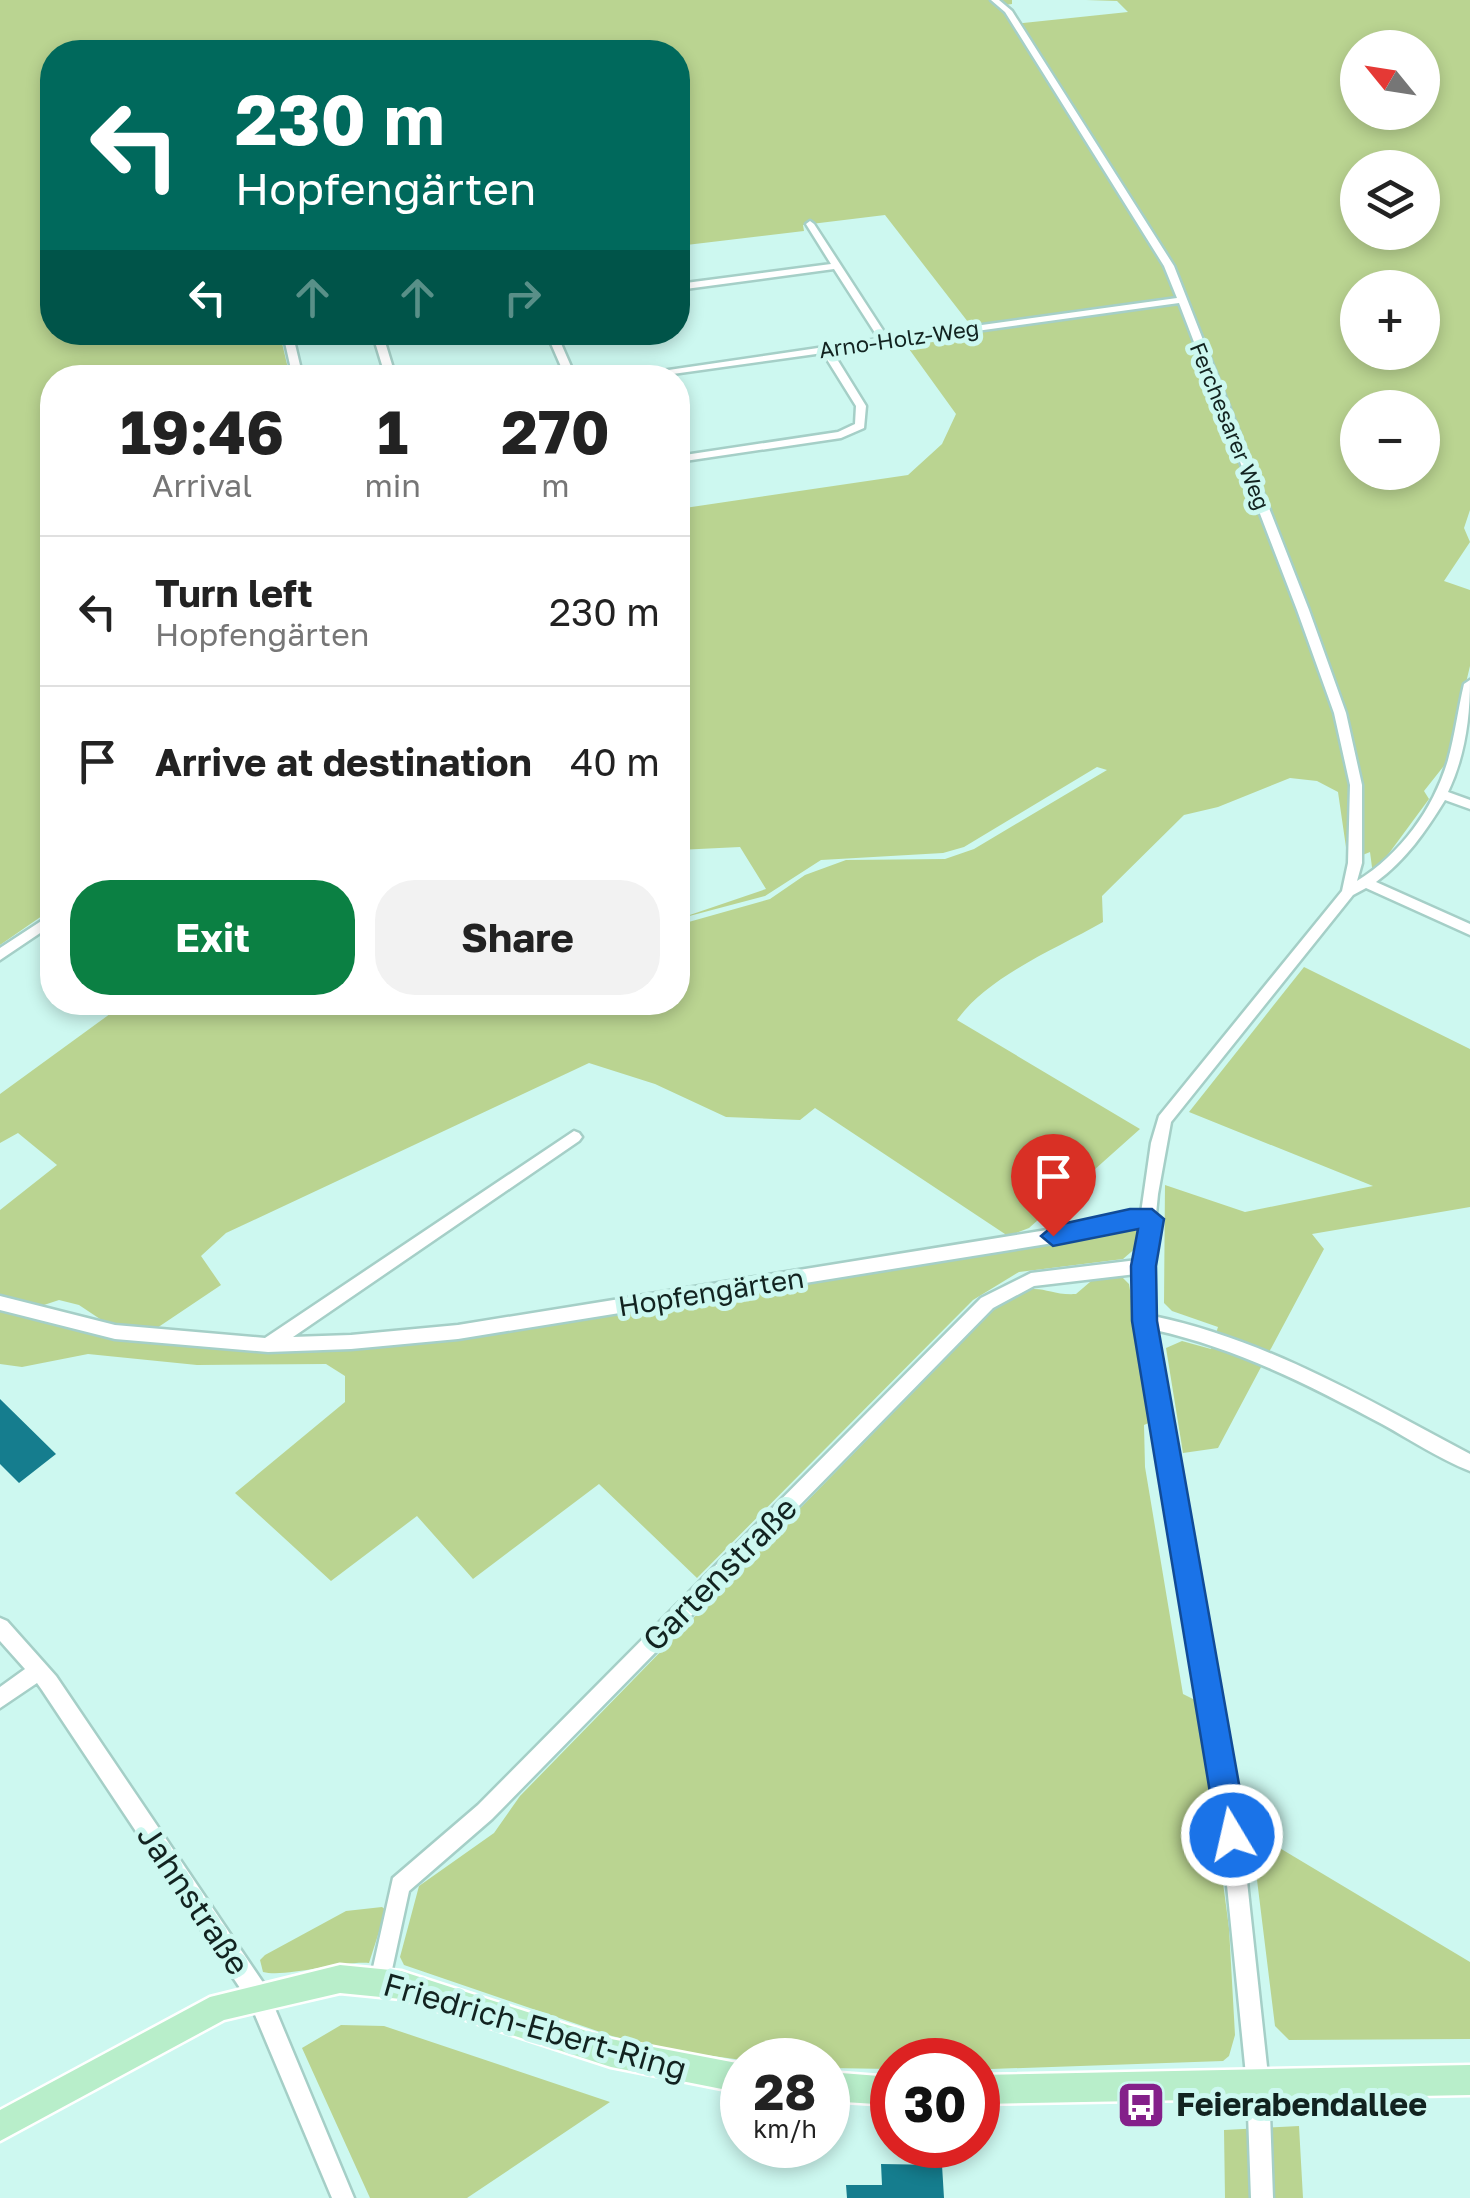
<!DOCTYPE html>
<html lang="en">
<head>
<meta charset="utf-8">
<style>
	body { margin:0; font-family:"Golos Text",sans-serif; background:#f2f2f2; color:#222; height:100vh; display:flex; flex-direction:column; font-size:38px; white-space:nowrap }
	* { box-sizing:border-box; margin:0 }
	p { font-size:32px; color:#767676 }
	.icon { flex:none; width:55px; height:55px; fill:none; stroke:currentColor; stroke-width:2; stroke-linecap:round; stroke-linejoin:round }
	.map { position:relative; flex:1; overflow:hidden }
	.sheet { position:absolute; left:40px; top:365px; width:650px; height:650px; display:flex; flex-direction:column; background:#fff; border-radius:40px; box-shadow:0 5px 15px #0003 }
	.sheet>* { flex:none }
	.guide { position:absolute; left:40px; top:40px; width:650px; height:305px; border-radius:40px; box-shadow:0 5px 15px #0003; background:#00695c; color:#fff; overflow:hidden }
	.needle { width:65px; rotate:300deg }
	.buttons { position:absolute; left:1340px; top:30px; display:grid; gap:20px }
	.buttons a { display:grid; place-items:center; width:100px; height:100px; border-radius:50%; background:#fff; box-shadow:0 5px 15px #0003; font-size:50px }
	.speed { position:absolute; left:720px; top:2038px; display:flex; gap:20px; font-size:50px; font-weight:700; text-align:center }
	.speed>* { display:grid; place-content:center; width:130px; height:130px; border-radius:50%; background:#fff; box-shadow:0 5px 15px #0003; line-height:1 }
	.speed small { font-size:25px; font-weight:400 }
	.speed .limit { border:15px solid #d22; background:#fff; color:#111 }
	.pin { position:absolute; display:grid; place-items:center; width:85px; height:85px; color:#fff; margin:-102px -42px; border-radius:50% 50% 50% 0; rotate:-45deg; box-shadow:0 0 10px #0007 }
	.pin .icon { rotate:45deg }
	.me { position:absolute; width:110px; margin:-55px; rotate:351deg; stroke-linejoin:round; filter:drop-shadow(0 0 8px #0008) }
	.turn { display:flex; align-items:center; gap:35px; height:210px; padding:0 30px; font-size:45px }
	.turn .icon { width:130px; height:130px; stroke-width:2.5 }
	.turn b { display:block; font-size:70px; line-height:85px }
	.lanes { display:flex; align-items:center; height:95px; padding:0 30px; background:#0003; justify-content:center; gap:50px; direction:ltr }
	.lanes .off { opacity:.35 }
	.eta { display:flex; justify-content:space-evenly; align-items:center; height:170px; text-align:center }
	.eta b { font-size:60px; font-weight:700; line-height:70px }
	.cta { display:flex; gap:20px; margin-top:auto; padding:20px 30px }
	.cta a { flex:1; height:115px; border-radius:40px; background:#0b8043; color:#fff; font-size:40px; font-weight:700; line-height:115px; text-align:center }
	.cta a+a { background:#f2f2f2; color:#222 }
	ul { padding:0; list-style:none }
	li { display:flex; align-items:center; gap:30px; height:150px; padding:0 30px; border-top:2px solid #e0e0e0 }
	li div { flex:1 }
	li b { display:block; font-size:38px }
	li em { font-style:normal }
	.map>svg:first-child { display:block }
	.green { fill:#bad491; fill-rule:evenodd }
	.building { fill:#157d8e }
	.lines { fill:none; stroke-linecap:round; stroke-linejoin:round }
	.minor-casing { stroke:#a5cfc7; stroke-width:5 }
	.major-casing { stroke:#fff; stroke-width:5 }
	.minor { fill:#fff; fill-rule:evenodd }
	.major { fill:#b8eeca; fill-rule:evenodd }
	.route { fill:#1a73e8; stroke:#114b97; stroke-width:2.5 }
	.labels { text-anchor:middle; stroke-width:10; stroke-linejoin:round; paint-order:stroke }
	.far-street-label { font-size:22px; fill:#122320; stroke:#cdf8f0 }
	.street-label { font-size:28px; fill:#122320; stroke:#cdf8f0 }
	.near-street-label { font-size:32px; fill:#122320; stroke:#cdf8f0 }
	.near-poi-label { font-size:32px; font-weight:bold; fill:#122320; stroke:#cdf8f0; text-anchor:start }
</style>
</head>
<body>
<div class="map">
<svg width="1470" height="2198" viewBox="0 0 1470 2198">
	<rect width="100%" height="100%" fill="#cdf8f0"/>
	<!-- green -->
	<path class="green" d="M0,0H1012V4L999,6L1013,24L1128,12L1117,1L1086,0H1470V510L1464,528L1470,542L1444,581L1470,590V666L1447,762L1424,791L1429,799L1373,875L1370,852L1348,861L1338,792L1317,781L1290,778L1218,807L1184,815L1102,896L1103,922C1056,949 988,976 957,1020L1140,1129L1029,1228L1008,1236L815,1108L800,1120L726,1117L655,1084L589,1063L226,1233L201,1256L221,1285L151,1332L112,1327L79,1305L59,1300L41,1306L0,1296V1210L57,1165L18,1133L0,1143V1094L125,1003L678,1002V925L770,899L805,875L846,860L945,859L974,849L1107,770L1097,767L964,847L943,853L821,860L765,896L678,919L766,889L740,847L678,850V509L908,475L942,444L956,414L904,342L975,331L885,215L803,225L804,231L678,246V52H52V332L291,333L282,343L290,377L52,378V909L0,945ZM1358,48H1422V112H1358ZM1358,168H1422V232H1358ZM1358,288H1422V352H1358ZM1358,408H1422V472H1358Z
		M1304,967L1470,1049V1207L1312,1234L1324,1249L1218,1448L1183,1453L1166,1348L1182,1341L1211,1349L1218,1327L1172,1311L1164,1303L1165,1185L1245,1212L1373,1186L1189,1112Z
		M1134,1222L1141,1224L1138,1246L1123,1259L1019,1272L973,1300L697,1578L599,1484L473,1579L417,1516L331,1581L235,1493L345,1402V1376L326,1364L197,1365L88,1354L22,1367L0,1364V1311L107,1338L255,1350L456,1338L1093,1235Z
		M1120,1275L1129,1284L1151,1422L1144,1425L1145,1467L1183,1694L1199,1702L1229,1928L1235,2035L1229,2056L1223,2061L991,2069H978V2060H892V2069L828,2068V2060H742L668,2050L612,2036L404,1965L400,1957L419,1886L494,1833L520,1796L1001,1302C1039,1277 1043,1296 1076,1294L1097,1276Z
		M1251,1831L1470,1962V2039L1289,2040L1275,2026Z
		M382,1907L386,1910L369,1963C339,1961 285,1978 263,1972L260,1960L265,1955L346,1911Z
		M341,2025L384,2026L610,2102L467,2198H370L302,2048Z
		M1299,2126L1303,2198H1225L1224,2130Z"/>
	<!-- building -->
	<path class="building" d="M0,1399L56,1454L19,1483L0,1464Z
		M881,2164L942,2165L944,2198H847L846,2185H882Z"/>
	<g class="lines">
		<!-- minor casing -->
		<g class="minor-casing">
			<path id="minor" d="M991,0H999L1012,11L1174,266L1309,610L1346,713L1362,785V863L1357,881C1401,854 1434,808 1448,760C1455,735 1458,709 1464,684L1470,680C1470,719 1465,756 1448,792L1470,800V809L1445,800C1426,831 1406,860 1376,882L1470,924V935L1366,888L1353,895L1171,1122L1158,1194L1156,1214L1159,1219C1148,1240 1152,1291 1153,1316C1268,1340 1368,1400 1470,1454V1471C1439,1459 1411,1440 1382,1424C1309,1385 1236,1348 1155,1330L1242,1835L1269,2085L1273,2198H1251L1247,2085L1222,1835L1137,1321L1136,1274L1034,1286L993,1308L492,1819L409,1891L388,1988L381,1992L374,1988L370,1981L393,1878L478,1805L981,1298L1031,1273L1137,1260L1139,1225L1053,1243L458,1339L351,1349L268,1352L115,1339L0,1310V1296L115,1325L265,1338L574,1131L579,1133L582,1137L579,1141L293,1337L351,1335L458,1325L1053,1229L1130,1213H1141L1151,1143L1159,1116L1342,891L1348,863L1350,785L1334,713L1297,610L1179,303L832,351L866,406L864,428L841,438L678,462V456L838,432L855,424L856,406L823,353L644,378H614L879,339L834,269L678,290V284L831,264L806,224L810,221L814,224L888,338L1177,298L1164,266L1005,12Z
				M301,332H320L294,340L303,378H293L284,338Z
				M372,332H382L396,378H386Z
				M546,332H556L576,378H566Z
				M52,914V925L0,960V948Z
				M0,1618L7,1621L56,1676L266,1987L354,2198H332L250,2003L42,1690L37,1683L0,1708V1687L25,1669L0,1641Z"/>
		</g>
		<!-- major casing -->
		<g class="major-casing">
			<path id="major" d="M340,1965L401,1971L611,2039L742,2064V2093L611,2067L401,1999L340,1993L224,2020L0,2141V2110L210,1997Z
				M1470,2065V2095L978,2104V2075Z
				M828,2072L892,2077V2105L828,2101Z"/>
		</g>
		<!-- minor -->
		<use href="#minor" class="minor"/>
		<!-- major -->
		<use href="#major" class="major"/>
	</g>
	<!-- route -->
	<path class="route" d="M1130,1209H1152L1164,1219L1156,1266L1157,1321L1248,1835L1243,1846L1232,1851L1221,1846L1217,1835L1132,1321L1131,1266L1138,1229L1053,1246L1041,1236L1053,1226Z"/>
	<!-- icons -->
	<defs>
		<g id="bus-square" transform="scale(2.5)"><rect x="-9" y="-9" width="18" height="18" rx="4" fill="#84208a" stroke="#cdf8f0"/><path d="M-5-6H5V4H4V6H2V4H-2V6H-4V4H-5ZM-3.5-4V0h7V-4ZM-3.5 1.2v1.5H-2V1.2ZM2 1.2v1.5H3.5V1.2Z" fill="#fff"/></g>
	</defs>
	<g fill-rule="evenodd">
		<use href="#bus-square" x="1141" y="2105"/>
	</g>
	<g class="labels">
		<!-- far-street labels -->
		<g class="far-street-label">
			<text transform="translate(899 339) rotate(-8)" y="8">Arno-Holz-Weg</text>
			<text transform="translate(1230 426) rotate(68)" y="8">Ferchesarer Weg</text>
		</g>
		<!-- street labels -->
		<g class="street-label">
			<text transform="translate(711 1292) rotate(-9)" y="10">Hopfengärten</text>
		</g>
		<!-- near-street labels -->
		<g class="near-street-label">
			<text transform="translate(720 1574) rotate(-45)" y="11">Gartenstraße</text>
			<text transform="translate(193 1900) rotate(56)" y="11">Jahnstraße</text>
			<text transform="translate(535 2027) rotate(16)" y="11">Friedrich-Ebert-Ring</text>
		</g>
		<!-- near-poi labels -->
		<g class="near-poi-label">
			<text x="1176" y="2116">Feierabendallee</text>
		</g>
	</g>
</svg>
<div class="buttons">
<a><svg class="needle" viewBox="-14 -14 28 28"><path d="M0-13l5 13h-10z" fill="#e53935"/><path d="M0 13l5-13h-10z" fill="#767676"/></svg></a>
<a><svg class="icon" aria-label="layers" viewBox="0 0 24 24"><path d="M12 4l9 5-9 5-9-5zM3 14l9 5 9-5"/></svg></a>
<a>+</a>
<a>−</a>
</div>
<div class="speed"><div>28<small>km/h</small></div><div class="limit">30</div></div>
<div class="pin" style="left:1053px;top:1236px;background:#d93025"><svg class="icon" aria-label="arrive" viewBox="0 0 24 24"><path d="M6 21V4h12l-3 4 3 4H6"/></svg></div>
<svg class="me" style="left:1232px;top:1835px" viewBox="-20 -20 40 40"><circle r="17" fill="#1a73e8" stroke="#fff" stroke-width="3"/><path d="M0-11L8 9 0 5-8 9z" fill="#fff"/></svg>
<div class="guide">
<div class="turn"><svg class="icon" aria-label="left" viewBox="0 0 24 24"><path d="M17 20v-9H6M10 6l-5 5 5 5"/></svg><div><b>230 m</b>Hopfengärten</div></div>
<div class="lanes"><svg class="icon" aria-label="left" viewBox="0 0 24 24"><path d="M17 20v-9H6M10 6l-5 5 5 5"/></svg><svg class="icon off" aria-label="ahead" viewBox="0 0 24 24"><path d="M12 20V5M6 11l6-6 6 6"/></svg><svg class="icon off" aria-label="ahead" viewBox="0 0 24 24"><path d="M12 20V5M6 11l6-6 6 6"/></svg><svg class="icon off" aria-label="right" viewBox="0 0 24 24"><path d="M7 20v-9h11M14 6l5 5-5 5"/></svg></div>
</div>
<section class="sheet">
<div class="eta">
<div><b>19:46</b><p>Arrival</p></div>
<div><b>1</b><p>min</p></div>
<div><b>270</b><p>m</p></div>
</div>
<ul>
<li><svg class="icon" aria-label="left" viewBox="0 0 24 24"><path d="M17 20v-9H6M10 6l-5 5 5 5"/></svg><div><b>Turn left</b><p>Hopfengärten</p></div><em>230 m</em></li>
<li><svg class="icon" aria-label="arrive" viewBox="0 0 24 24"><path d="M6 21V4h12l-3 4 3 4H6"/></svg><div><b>Arrive at destination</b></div><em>40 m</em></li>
</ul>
<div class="cta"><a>Exit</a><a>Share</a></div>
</section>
</div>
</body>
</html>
